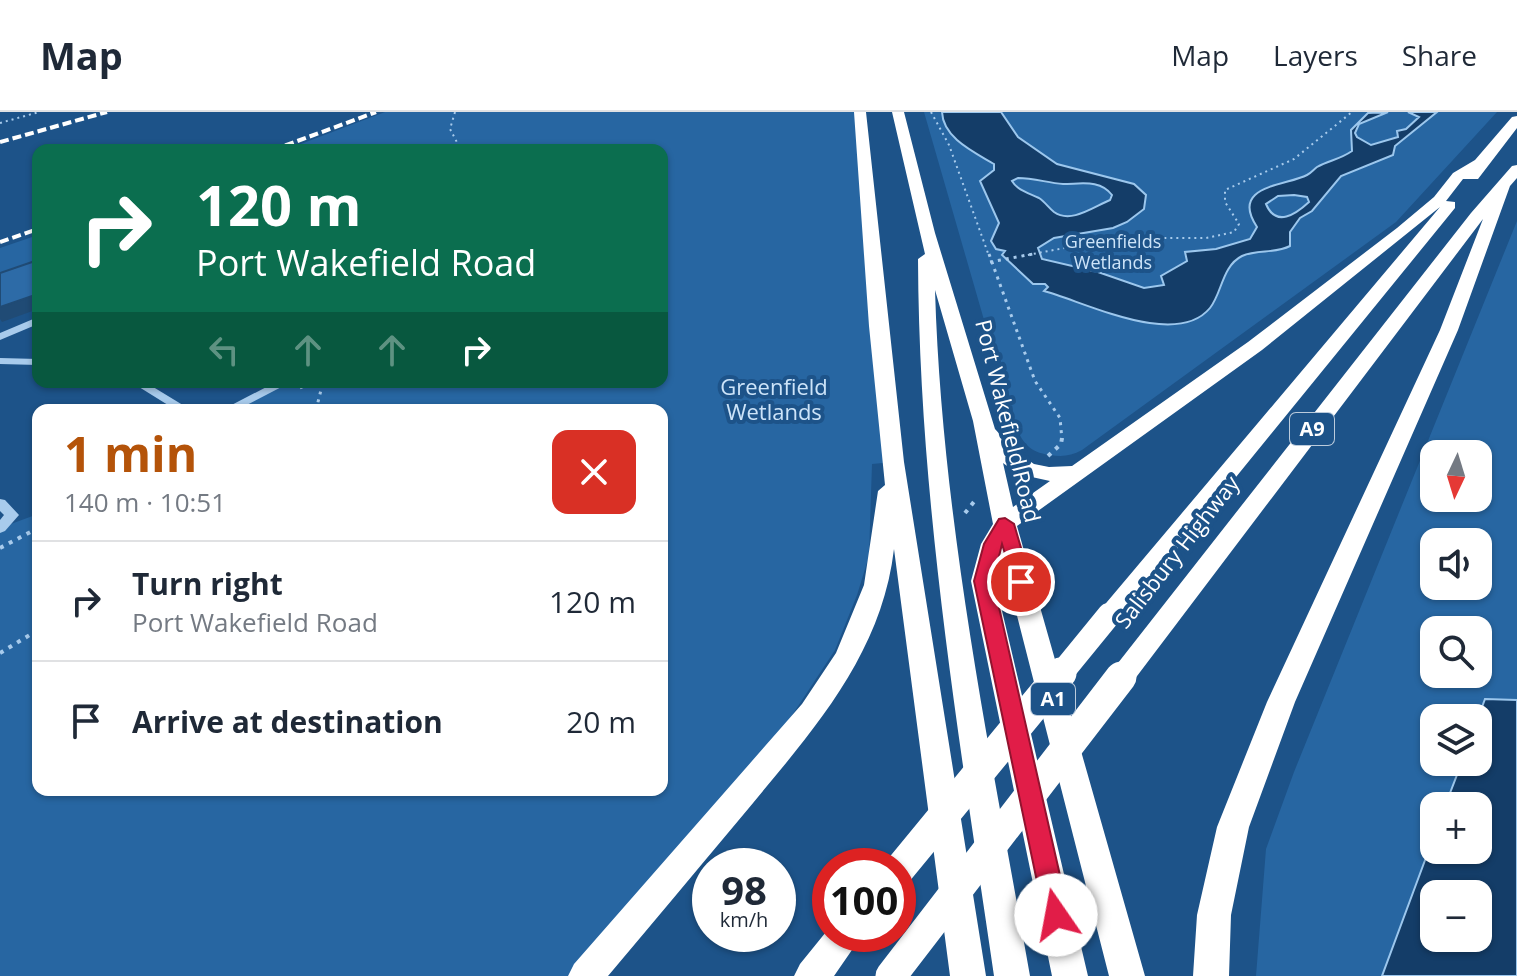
<!DOCTYPE html>
<html lang="en">
<head>
<meta charset="utf-8">
<style>
	body { margin:0; font-family:"Open Sans",sans-serif; background:#f6f6f7; color:#1f2937; height:100vh; display:flex; flex-direction:column; font-size:30px; white-space:nowrap }
	* { box-sizing:border-box; margin:0 }
	p { font-size:26px; color:#747a83 }
	.icon { flex:none; width:44px; height:44px; fill:none; stroke:currentColor; stroke-width:2; stroke-linecap:round; stroke-linejoin:round }
	.map { position:relative; flex:1; overflow:hidden }
	.details { position:absolute; left:32px; top:292px; width:636px; height:392px; display:flex; flex-direction:column; background:#fff; border-radius:16px; box-shadow:0 2px 6px #0004 }
	.details>* { flex:none }
	.hud { position:absolute; left:32px; top:32px; width:636px; height:244px; border-radius:16px; box-shadow:0 2px 6px #0004; background:#0b6e4f; color:#fff; overflow:hidden }
	.needle { width:52px; rotate:184deg }
	.fabs { position:absolute; left:1420px; top:328px; display:grid; gap:16px }
	.fabs a { display:grid; place-items:center; width:72px; height:72px; border-radius:16px; background:#fff; box-shadow:0 2px 6px #0004; font-size:40px }
	.speed { position:absolute; left:692px; top:736px; display:flex; gap:16px; font-size:40px; font-weight:700; text-align:center }
	.speed>* { display:grid; place-content:center; width:104px; height:104px; border-radius:50%; background:#fff; box-shadow:0 2px 6px #0004; line-height:1 }
	.speed small { font-size:20px; font-weight:400 }
	.speed .limit { border:12px solid #d22; background:#fff; color:#111 }
	.pin { position:absolute; display:grid; place-items:center; width:68px; height:68px; color:#fff; margin:-34px; border:4px solid #fff; border-radius:50%; box-shadow:0 2px 8px #0007 }
	.me { position:absolute; width:88px; margin:-44px; rotate:348deg; stroke-linejoin:round; filter:drop-shadow(0 0 6px #0008) }
	.turn { display:flex; align-items:center; gap:28px; height:168px; padding:0 32px; font-size:36px }
	.turn .icon { width:104px; height:104px; stroke-width:2.5 }
	.turn b { display:block; font-size:56px; line-height:68px }
	.lanes { display:flex; align-items:center; height:76px; padding:0 32px; background:#0003; justify-content:center; gap:40px; direction:ltr }
	.lanes .off { opacity:.35 }
	.round { display:grid; place-items:center; flex:none; width:84px; height:84px; border-radius:16px; background:#f6f6f7 }
	.head { display:flex; align-items:center; justify-content:space-between; height:136px; padding:0 32px }
	h1 { font-size:48px; font-weight:700; line-height:60px; color:#b45309 }
	ul { padding:0; list-style:none }
	li { display:flex; align-items:center; gap:24px; height:120px; padding:0 32px; border-top:2px solid #e0e1e3 }
	li div { flex:1 }
	li b { display:block; font-size:30px }
	li em { font-style:normal }
	header { display:flex; align-items:center; gap:48px; box-sizing:border-box; height:112px; padding:0 40px; background:#fff; border-bottom:2px solid #e0e1e3 }
	header strong { font-size:38px }
	nav { display:flex; gap:44px; margin-inline-start:auto; font-size:28px }
	.map>svg:first-child { display:block }
	.green { fill:#2766a2; fill-rule:evenodd }
	.water { fill:#143d68; stroke:#9cc7ed; stroke-width:2; fill-rule:evenodd }
	.lines { fill:none; stroke-linecap:round; stroke-linejoin:round }
	.path-far2 { stroke:#a8cbec; stroke-width:2; stroke-dasharray:2 4; stroke-linecap:butt }
	.path-far1 { stroke:#a8cbec; stroke-width:3; stroke-dasharray:3 5; stroke-linecap:butt }
	.path { stroke:#a8cbec; stroke-width:4; stroke-dasharray:4 6; stroke-linecap:butt }
	.minor { fill:#a8cbec; fill-rule:evenodd }
	.highway { fill:#fff; fill-rule:evenodd }
	.rail { stroke:#fff; stroke-width:4; stroke-dasharray:9 4; stroke-linecap:butt }
	.highway-bridge-far1 { stroke:#fff; stroke-width:24 }
	.highway-bridge { stroke:#fff; stroke-width:31 }
	.shaded-wall { fill:#204b75 }
	.building { fill:#2d6ba7; stroke:#204b75; stroke-width:2 }
	.route { fill:#e11d48; stroke:#92132f; stroke-width:2 }
	.labels { text-anchor:middle; stroke-width:8; stroke-linejoin:round; paint-order:stroke }
	.far-park-label { font-size:18px; fill:#cde4f9; stroke:#1d5389 }
	.shield { fill:#1d5389; stroke:#bbcbdc; stroke-width:2 }
	.shield-label { font-size:20px; font-weight:bold; fill:#fff }
	.park-label { font-size:22px; fill:#cde4f9; stroke:#1d5389 }
	.street-label { font-size:22px; fill:#fff; stroke:#1d5389 }
</style>
</head>
<body>
<header>
<strong>Map</strong>
<nav><a>Map</a><a>Layers</a><a>Share</a></nav>
</header>
<div class="map">
<svg width="1517" height="864" viewBox="0 0 1517 864">
	<rect width="100%" height="100%" fill="#1d5389"/>
	<!-- green -->
	<path class="green" d="M385,0H860L893,350L872,352L869,444L857,483L835,538L779,623L571,864H0V416L38,402V678H662V298H228L285,270H662V38H285Z
		M924,0H1497L1396,110L1082,338C1071,344 1062,345 1050,343C1019,339 1018,317 1008,291Z
		M1517,109V588L1485,587L1478,606H1434V650H1462L1445,694H1434V724L1382,864H1256L1266,737L1294,660ZM1434,342H1478V386H1434ZM1434,430H1478V474H1434ZM1434,518H1478V562H1434Z
		M38,123V152L0,165V136Z"/>
	<!-- water -->
	<path class="water" d="M942,0H1001L1018,25L1057,52L1134,72L1146,83L1144,97L1127,110L1113,116L1054,126L1038,136L1042,147L1098,160L1144,176L1164,173L1161,164L1187,149L1185,140L1216,137L1250,127L1257,115C1229,73 1286,74 1307,63C1311,61 1314,57 1317,55C1329,48 1339,48 1352,39L1351,18L1368,1L1388,0L1359,12L1355,21L1357,25L1371,33L1398,25L1397,19L1406,17L1419,5L1408,0H1437L1395,34L1393,43L1341,64L1312,99L1300,106L1290,120V134C1275,142 1257,137 1242,144C1222,154 1222,181 1210,196C1176,237 1085,190 1044,179L1048,175L1045,172H1033L1002,143L1005,139L996,137L991,129L999,111L980,69L994,58V52C974,40 943,26 942,0ZM1018,66C1034,66 1048,71 1063,72C1081,72 1100,67 1112,83L1110,88C1093,95 1071,112 1054,100C1048,95 1045,90 1039,86C1029,81 1018,79 1012,69ZM1294,83L1307,85L1309,90C1296,102 1276,116 1266,92L1278,84Z
		M1485,587L1517,588V864H1382L1434,724V738H1478V694H1445L1462,650H1478V606ZM1434,782H1478V826H1434Z"/>
	<g class="lines">
		<!-- path-far2 -->
		<path class="path-far2" d="M455,0L450,17L461,38
			M931,0L949,33L989,144
			M0,11L39,0
			M1022,144L1118,126H1206L1234,120L1239,112L1225,90V78L1294,47L1352,0"/>
		<!-- path-far1 -->
		<path class="path-far1" d="M989,142L1035,269L1060,306L1062,328
			M990,150L1033,142
			M300,276L312,270
			M316,298L323,270"/>
		<!-- path -->
		<path class="path" d="M1048,344L1061,332L1062,326
			M965,401L977,386
			M0,436L38,416
			M0,541L38,518"/>
		<!-- minor -->
		<path class="minor" d="M38,205V212L0,228V221Z
			M0,246L38,247V253L0,252Z
			M131,270H145L191,298H176Z
			M276,270H291L237,298H222Z
			M0,387L5,388L19,403L5,419L0,421V408L4,403L0,399Z"/>
		<!-- highway -->
		<path class="highway" d="M854,0H866L904,350L986,864H950L894,437C881,548 806,626 738,709C695,760 652,812 608,864H568L574,852L802,592L836,541L864,473L878,379L885,373L869,214Z
			M892,0H904L935,121L995,317L1015,339L1034,352L1049,355L1072,354L1248,230L1397,116L1434,85L1453,61L1475,48L1512,5L1517,4V16L1478,67H1463L1446,89L1455,90V96L1118,510L1109,512L1100,510L1096,503L1440,95L1262,238L1017,414L1145,864H1109L1002,445L995,469L1088,864H1052L971,469L981,432L993,412L973,309L935,178C942,410 990,637 1030,864H994C959,624 919,390 918,147L925,142ZM1003,351L1018,362L1050,369L1013,395Z
			M1517,53V66L1510,74L1458,218L1295,590L1249,715L1231,803L1229,864H1193L1197,803L1217,715L1267,590L1440,218L1483,107L1131,572L1121,575L1111,572L1107,565L1471,101L1512,54Z
			M830,815V822H863L834,864H794L800,852Z"/>
		<!-- rail -->
		<path class="rail" d="M0,30L107,0
			M273,38L376,0
			M0,130L38,117"/>
		<!-- highway-bridge-far1 -->
		<path class="highway-bridge-far1" d="M1060,563L1109,503"/>
		<!-- highway-bridge -->
		<path class="highway-bridge" d="M898,759L1061,561
			M891,864L1121,565"/>
	</g>
	<!-- shaded-wall -->
	<path class="shaded-wall" d="M38,182V197L2,210L0,207V195Z"/>
	<!-- building -->
	<path class="building" d="M38,148V182L0,195V161Z"/>
	<!-- route -->
	<path class="route" d="M1005,406L1014,412L1031,470L1021,477L1015,475L1002,432L993,469L1069,803L1065,812L1056,815L1047,812L1044,803L974,469L984,432L999,407Z"/>
	<g class="labels">
		<!-- far-park labels -->
		<g class="far-park-label">
			<text x="1113" y="136">Greenfields<tspan x="1113" dy="21">Wetlands</tspan></text>
		</g>
		<!-- shield labels -->
		<g class="shield">
			<rect x="1290" y="301" width="44" height="32" rx="6"/>
			<rect x="1031" y="571" width="44" height="32" rx="6"/>
		</g>
		<g class="shield-label">
			<text x="1312" y="324">A9</text>
			<text x="1053" y="594">A1</text>
		</g>
		<!-- park labels -->
		<g class="park-label">
			<text x="774" y="283">Greenfield<tspan x="774" dy="25">Wetlands</tspan></text>
		</g>
		<!-- street labels -->
		<g class="street-label">
			<text transform="translate(1008 309) rotate(76)" y="8">Port Wakefield Road</text>
			<text transform="translate(1177 440) rotate(-52)" y="8">Salisbury Highway</text>
		</g>
	</g>
</svg>
<div class="fabs">
<a><svg class="needle" viewBox="-14 -14 28 28"><path d="M0-13l5 13h-10z" fill="#e53935"/><path d="M0 13l5-13h-10z" fill="#747a83"/></svg></a>
<a><svg class="icon" aria-label="sound" viewBox="0 0 24 24"><path d="M4 9h4l5-4v14l-5-4H4zM17 9q2 3 0 6"/></svg></a>
<a><svg class="icon" aria-label="search" viewBox="0 0 24 24"><circle cx="10" cy="10" r="6"/><path d="M15 15l6 6"/></svg></a>
<a><svg class="icon" aria-label="layers" viewBox="0 0 24 24"><path d="M12 4l9 5-9 5-9-5zM3 14l9 5 9-5"/></svg></a>
<a>+</a>
<a>−</a>
</div>
<div class="speed"><div>98<small>km/h</small></div><div class="limit">100</div></div>
<div class="pin" style="left:1021px;top:470px;background:#d93025"><svg class="icon" aria-label="arrive" viewBox="0 0 24 24"><path d="M6 21V4h12l-3 4 3 4H6"/></svg></div>
<svg class="me" style="left:1056px;top:803px" viewBox="-20 -20 40 40"><circle r="19" fill="#fff"/><path d="M0-13L10 11 0 6-10 11z" fill="#e11d48"/></svg>
<div class="hud">
<div class="turn"><svg class="icon" aria-label="right" viewBox="0 0 24 24"><path d="M7 20v-9h11M14 6l5 5-5 5"/></svg><div><b>120 m</b>Port Wakefield Road</div></div>
<div class="lanes"><svg class="icon off" aria-label="left" viewBox="0 0 24 24"><path d="M17 20v-9H6M10 6l-5 5 5 5"/></svg><svg class="icon off" aria-label="ahead" viewBox="0 0 24 24"><path d="M12 20V5M6 11l6-6 6 6"/></svg><svg class="icon off" aria-label="ahead" viewBox="0 0 24 24"><path d="M12 20V5M6 11l6-6 6 6"/></svg><svg class="icon" aria-label="right" viewBox="0 0 24 24"><path d="M7 20v-9h11M14 6l5 5-5 5"/></svg></div>
</div>
<section class="details">
<div class="head"><div><h1>1 min</h1><p>140 m · 10:51</p></div><a class="round" style="background:#d93025;color:#fff"><svg class="icon" aria-label="close" viewBox="0 0 24 24"><path d="M6 6l12 12M18 6L6 18"/></svg></a></div>
<ul>
<li><svg class="icon" aria-label="right" viewBox="0 0 24 24"><path d="M7 20v-9h11M14 6l5 5-5 5"/></svg><div><b>Turn right</b><p>Port Wakefield Road</p></div><em>120 m</em></li>
<li><svg class="icon" aria-label="arrive" viewBox="0 0 24 24"><path d="M6 21V4h12l-3 4 3 4H6"/></svg><div><b>Arrive at destination</b></div><em>20 m</em></li>
</ul>
</section>
</div>
</body>
</html>
